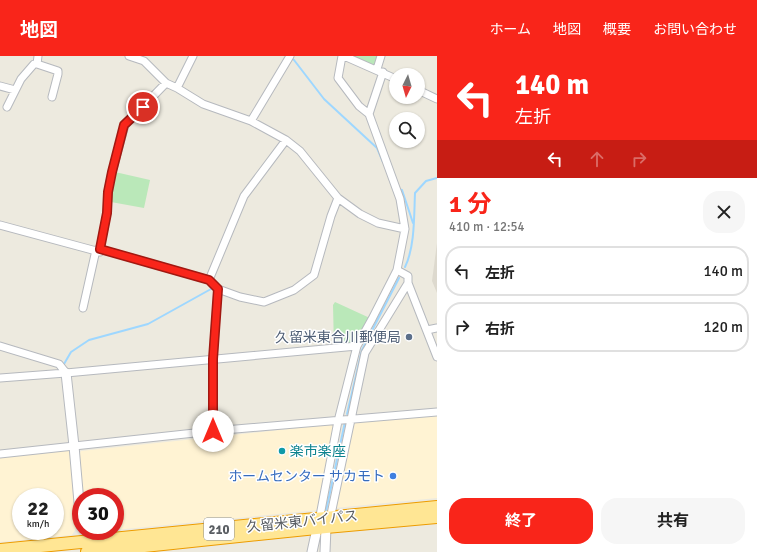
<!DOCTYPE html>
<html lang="ja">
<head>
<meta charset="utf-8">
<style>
	body { margin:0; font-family:Signika,"Noto Sans JP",sans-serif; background:#f6f6f6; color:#222; height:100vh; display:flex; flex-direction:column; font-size:15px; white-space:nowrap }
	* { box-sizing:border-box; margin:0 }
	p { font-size:13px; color:#767676 }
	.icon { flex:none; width:22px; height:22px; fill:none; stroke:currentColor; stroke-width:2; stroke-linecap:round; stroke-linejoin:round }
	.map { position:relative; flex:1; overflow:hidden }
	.drawer { display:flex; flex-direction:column; background:#fff; width:320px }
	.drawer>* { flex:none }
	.guide { background:#f9251a; color:#fff; overflow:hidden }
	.needle { width:26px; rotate:185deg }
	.buttons { position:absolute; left:389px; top:12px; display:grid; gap:8px }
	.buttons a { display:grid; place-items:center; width:36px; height:36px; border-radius:50%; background:#fff; box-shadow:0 1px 3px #0004; font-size:20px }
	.speed { position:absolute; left:12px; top:432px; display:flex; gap:8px; font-size:20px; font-weight:700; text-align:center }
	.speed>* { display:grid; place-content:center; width:52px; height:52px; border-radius:50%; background:#fff; box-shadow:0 1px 3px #0004; line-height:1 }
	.speed small { font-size:10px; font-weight:400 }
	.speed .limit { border:6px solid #d22; background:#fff; color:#111 }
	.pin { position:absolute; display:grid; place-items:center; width:34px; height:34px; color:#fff; margin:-17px; border:2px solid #fff; border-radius:50%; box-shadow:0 1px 4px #0007 }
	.me { position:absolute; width:44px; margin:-22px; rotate:0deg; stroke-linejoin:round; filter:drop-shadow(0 0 3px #0008) }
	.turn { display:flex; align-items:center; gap:14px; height:84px; padding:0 12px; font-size:18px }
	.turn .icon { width:52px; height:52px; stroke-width:2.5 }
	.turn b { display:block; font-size:28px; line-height:34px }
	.lanes { display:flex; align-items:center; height:38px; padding:0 12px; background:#0003; justify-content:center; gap:20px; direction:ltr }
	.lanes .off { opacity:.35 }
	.round { display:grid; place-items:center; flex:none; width:42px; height:42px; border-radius:16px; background:#f6f6f6 }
	.overview { display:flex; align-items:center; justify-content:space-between; height:68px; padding:0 12px }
	h1 { font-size:24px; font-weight:700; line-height:30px; color:#f9251a }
	.action { display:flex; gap:8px; margin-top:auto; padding:8px 12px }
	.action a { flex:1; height:46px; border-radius:16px; background:#f9251a; color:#fff; font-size:16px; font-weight:700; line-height:46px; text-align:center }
	.action a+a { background:#f6f6f6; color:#222 }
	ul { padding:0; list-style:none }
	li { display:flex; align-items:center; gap:12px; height:50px; margin:0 8px 6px; padding:0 4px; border:2px solid #e0e0e0; border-radius:16px }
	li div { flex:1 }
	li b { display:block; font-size:15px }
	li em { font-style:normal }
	header { display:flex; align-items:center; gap:24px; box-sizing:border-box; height:56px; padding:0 20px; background:#f9251a; color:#fff }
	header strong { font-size:19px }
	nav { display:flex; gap:22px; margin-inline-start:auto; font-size:14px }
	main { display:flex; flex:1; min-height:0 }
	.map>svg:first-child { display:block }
	.commercial { fill:#fff3d3; fill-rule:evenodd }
	.education { fill:#ddd9ce }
	.green { fill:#bae8b9 }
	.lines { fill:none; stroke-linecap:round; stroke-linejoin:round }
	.stream { stroke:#9ed7ff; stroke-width:2 }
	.minor-casing { stroke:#b6b9be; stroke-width:9 }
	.tertiary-casing { stroke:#b6b9be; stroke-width:11 }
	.trunk-casing { stroke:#ed9c00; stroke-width:14 }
	.minor { stroke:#fff; stroke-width:7 }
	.tertiary { stroke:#fff; stroke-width:9 }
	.trunk { stroke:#ffe694; stroke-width:12 }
	.route-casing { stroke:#a21811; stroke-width:10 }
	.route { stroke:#f9251a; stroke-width:7 }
	.service-dot { fill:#5c6f8a; stroke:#fff; stroke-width:1.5 }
	.culture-dot { fill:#0f9aa8; stroke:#fff; stroke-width:1.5 }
	.shop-dot { fill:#3f7fe0; stroke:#fff; stroke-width:1.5 }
	.labels { text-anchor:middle; stroke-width:3; stroke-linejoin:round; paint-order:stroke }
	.shield { fill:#fff; stroke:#8b8e91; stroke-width:1 }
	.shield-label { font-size:13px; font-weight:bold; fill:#595d62 }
	.service-label { font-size:14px; fill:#4e5e75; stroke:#fff; text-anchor:end }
	.culture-label { font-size:14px; fill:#0d838f; stroke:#fff; text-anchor:start }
	.shop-label { font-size:14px; fill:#366cbe; stroke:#fff; text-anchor:end }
	.street-label { font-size:14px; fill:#595d62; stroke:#fff }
</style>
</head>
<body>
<header>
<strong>地図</strong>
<nav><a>ホーム</a><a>地図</a><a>概要</a><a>お問い合わせ</a></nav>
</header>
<main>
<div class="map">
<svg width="437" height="496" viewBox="0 0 437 496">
	<rect width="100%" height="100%" fill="#edeadf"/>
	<!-- commercial -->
	<path class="commercial" d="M437,358V442L335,452L351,365Z
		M336,368L319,454L115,474V441H83L79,399L81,395Z
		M72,394L77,471L72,479L0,486V400ZM21,441H55V475H21Z"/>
	<!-- education -->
	<path class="education" d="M437,187V237L432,225Z"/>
	<!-- green -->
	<path class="green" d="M344,0H381L377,13Z
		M115,116L150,124L144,152L111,146Z
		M335,246L372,263L357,290L334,292L333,249Z"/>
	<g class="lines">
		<!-- stream -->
		<path class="stream" d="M291,2L294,4L324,43L377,92L383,106
			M398,133L402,134L413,167
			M405,211C415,191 414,159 415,137L426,125L437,122
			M64,308L71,296L89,284L148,268L211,233
			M347,358L362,294L399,222
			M326,455L345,366"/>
		<!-- minor casing -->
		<g class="minor-casing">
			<path id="minor" d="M38,0L37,8L58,15V18L52,41
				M129,0L144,5L166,27L177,32L203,48L251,65L286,84L300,95L338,142L360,158L378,167L405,173
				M342,0L338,22L359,50L369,58
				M344,0L396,23
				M377,13L381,0
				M0,30L15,34
				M177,32L193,0
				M418,34L437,43
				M7,51L21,23L34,8H37
				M251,65L290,0
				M0,169L100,196V193L209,224L244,140L286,84
				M100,193L107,157L108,136L112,116L125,69L166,27
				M397,214L408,220V227L437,301
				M83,252L96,194
				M427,274L437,272
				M0,290L59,308L66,317L0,322
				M66,317L357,290
				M213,375V303L218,233L240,241L264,246L294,234L314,219L331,160L338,142
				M0,398L213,375L437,356
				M330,463L365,297L408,227
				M319,465L338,365L357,290L372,263L397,214L405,173L400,143L369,58L383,16"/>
		</g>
		<!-- tertiary casing -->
		<g class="tertiary-casing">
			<path id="tertiary" d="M66,317L74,390L81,469
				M312,496L317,473
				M325,496L326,471"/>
		</g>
		<!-- trunk casing -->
		<g class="trunk-casing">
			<path id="trunk" d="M0,494L437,451
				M87,496L326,471L437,461"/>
		</g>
		<!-- minor -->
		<use href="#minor" class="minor"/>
		<!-- tertiary -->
		<use href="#tertiary" class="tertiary"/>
		<!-- trunk -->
		<use href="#trunk" class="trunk"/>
	</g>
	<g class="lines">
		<!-- route casing -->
		<g class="route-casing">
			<path id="route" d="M143,51L124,69L112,116L108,136L107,157L100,193L209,224L218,233L213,303V375"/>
		</g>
		<!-- route -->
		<use href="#route" class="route"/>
	</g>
	<!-- markers -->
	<circle class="service-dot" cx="409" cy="281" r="4"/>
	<circle class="culture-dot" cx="282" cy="395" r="4"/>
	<circle class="shop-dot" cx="393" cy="420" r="4"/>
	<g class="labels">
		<!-- shield labels -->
		<rect class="shield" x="204" y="462" width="30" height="22" rx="3"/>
		<g class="shield-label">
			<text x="219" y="478">210</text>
		</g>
		<!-- service labels -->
		<g class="service-label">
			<text x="401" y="286">久留米東合川郵便局</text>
		</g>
		<!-- culture labels -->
		<g class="culture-label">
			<text x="290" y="400">楽市楽座</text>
		</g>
		<!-- shop labels -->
		<g class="shop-label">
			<text x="385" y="425">ホームセンター サカモト</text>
		</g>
		<!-- street labels -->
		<g class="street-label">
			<text transform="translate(302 465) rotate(-6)" y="5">久留米東バイパス</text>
		</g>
	</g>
</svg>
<div class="buttons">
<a><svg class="needle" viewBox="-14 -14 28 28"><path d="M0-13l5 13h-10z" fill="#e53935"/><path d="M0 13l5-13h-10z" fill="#767676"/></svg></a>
<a><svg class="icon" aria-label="search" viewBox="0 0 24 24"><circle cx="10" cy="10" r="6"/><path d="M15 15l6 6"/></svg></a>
</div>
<div class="speed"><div>22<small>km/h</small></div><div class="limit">30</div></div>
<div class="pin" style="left:143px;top:51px;background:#d93025"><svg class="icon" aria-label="arrive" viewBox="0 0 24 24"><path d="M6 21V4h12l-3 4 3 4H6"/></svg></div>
<svg class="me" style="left:213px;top:375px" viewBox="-20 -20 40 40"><circle r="19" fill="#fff"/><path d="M0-13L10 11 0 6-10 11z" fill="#f9251a"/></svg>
</div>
<section class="drawer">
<div class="guide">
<div class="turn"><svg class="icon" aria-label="left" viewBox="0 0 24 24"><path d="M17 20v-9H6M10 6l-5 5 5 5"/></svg><div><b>140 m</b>左折</div></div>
<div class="lanes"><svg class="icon" aria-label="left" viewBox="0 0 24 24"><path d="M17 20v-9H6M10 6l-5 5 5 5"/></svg><svg class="icon off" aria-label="ahead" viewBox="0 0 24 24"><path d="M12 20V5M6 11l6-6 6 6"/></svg><svg class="icon off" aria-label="right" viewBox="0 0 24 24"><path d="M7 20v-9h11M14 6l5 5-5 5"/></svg></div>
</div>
<div class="overview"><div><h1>1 分</h1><p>410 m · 12:54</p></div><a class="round"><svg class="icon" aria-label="close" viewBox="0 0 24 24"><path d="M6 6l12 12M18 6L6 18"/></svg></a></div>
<ul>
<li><svg class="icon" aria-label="left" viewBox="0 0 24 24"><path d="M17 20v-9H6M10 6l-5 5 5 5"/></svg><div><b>左折</b></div><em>140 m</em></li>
<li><svg class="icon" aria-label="right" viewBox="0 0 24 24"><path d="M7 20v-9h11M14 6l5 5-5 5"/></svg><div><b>右折</b></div><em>120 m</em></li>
</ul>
<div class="action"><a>終了</a><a>共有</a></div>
</section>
</main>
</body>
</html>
